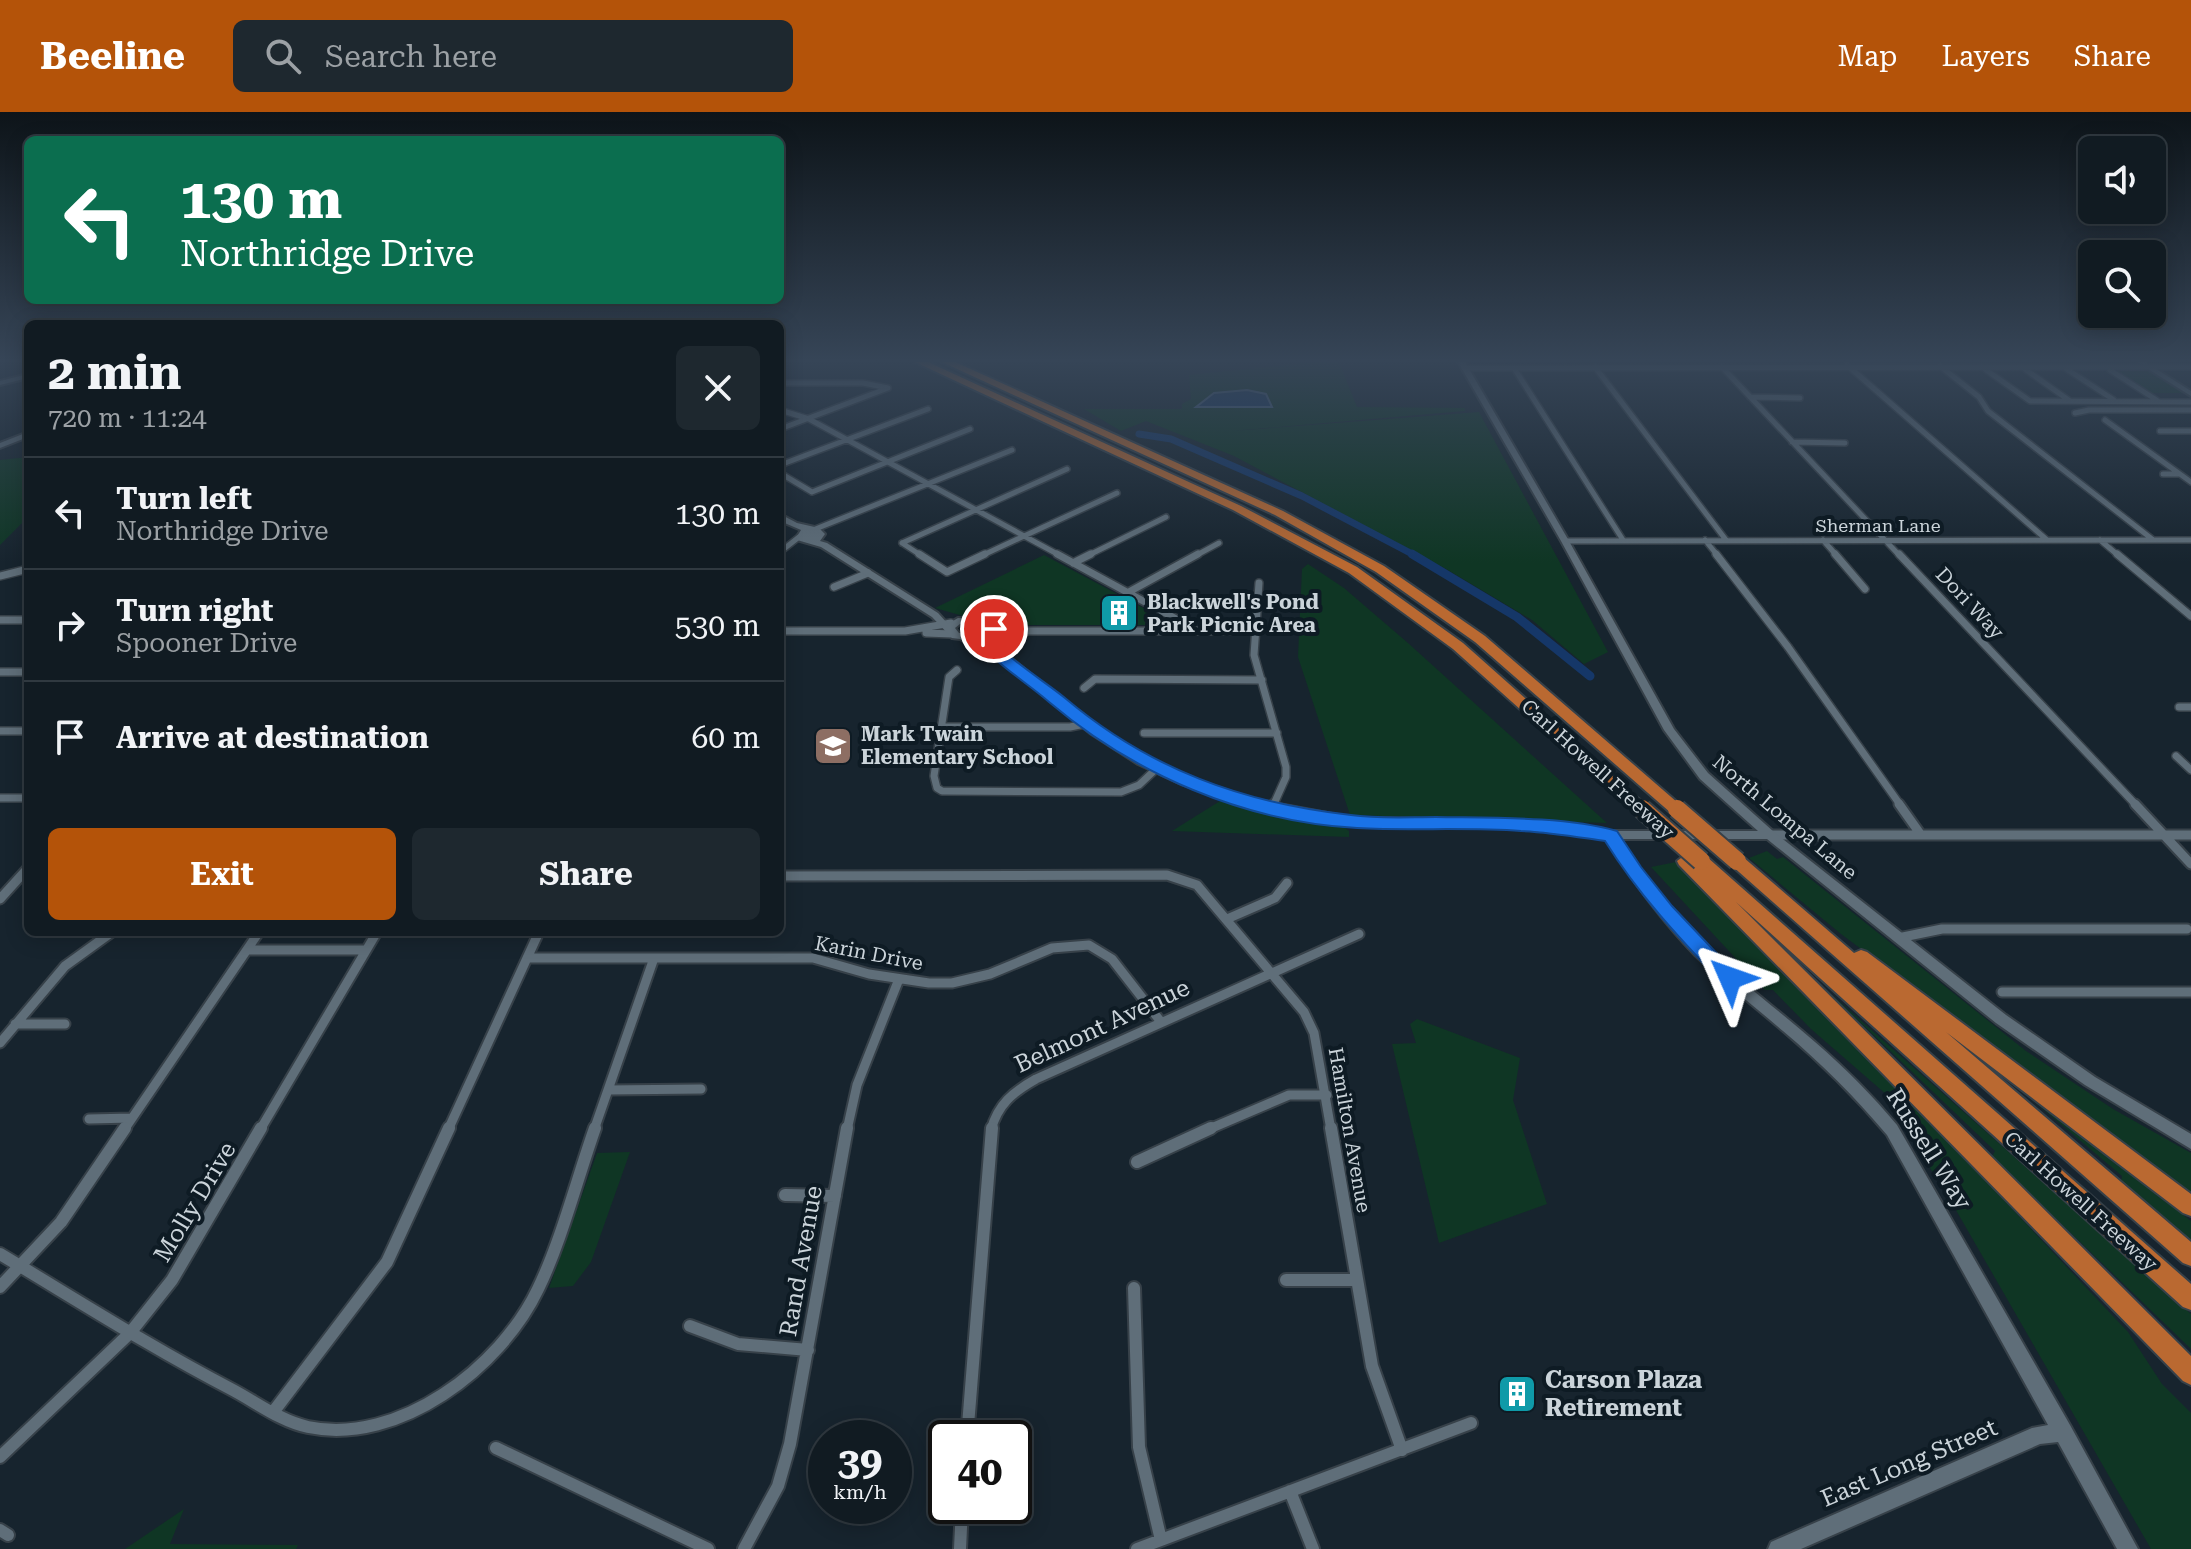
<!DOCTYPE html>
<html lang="en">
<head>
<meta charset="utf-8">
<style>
	body { margin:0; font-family:"Roboto Serif",serif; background:#1e282f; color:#f1f3f6; height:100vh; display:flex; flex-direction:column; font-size:30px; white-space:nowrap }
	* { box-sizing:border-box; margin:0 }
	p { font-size:26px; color:#9ca1a5 }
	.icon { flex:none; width:44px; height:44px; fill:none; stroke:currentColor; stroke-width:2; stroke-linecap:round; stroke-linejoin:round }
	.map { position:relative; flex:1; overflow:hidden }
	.sheet { position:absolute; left:24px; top:208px; width:760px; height:616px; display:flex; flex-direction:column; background:#111b22; border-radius:12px; box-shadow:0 4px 20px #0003,0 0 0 2px #303940 }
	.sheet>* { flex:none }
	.hud { position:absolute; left:24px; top:24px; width:760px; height:168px; border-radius:12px; box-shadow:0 4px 20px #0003,0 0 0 2px #303940; background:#0b6e4f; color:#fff; overflow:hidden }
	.fabs { position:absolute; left:2078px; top:24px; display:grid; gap:16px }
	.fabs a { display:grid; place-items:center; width:88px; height:88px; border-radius:12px; background:#111b22; box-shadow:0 4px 20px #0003,0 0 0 2px #303940; font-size:40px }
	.speed { position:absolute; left:808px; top:1308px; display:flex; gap:16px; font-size:40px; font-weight:700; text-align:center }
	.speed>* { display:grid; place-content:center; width:104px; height:104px; border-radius:50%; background:#111b22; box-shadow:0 4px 20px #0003,0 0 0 2px #303940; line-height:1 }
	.speed small { font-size:20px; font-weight:400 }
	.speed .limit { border:4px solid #111; border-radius:12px; background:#fff; color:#111 }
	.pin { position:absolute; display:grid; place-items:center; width:68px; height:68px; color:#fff; margin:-34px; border:4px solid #fff; border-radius:50%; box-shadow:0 2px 8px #0007 }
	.me { position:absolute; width:88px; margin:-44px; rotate:313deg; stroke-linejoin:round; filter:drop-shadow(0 0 6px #0008) }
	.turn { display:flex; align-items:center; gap:28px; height:168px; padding:0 24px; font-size:36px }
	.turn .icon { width:104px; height:104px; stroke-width:2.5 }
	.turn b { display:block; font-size:56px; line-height:68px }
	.round { display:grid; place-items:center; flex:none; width:84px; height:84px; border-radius:12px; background:#1e282f }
	.head { display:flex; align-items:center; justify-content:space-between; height:136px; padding:0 24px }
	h1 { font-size:48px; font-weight:700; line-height:60px }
	.primary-button { display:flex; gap:16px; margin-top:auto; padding:16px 24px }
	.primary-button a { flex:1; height:92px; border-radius:12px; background:#b45309; color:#fff; font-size:32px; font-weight:700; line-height:92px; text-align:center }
	.primary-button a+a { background:#1e282f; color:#f1f3f6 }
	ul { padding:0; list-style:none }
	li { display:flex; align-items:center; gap:24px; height:112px; padding:0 24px; border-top:2px solid #303940 }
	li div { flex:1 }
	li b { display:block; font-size:30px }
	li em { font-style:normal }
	header { display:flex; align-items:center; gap:48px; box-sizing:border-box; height:112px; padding:0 40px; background:#b45309; color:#fff }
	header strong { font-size:38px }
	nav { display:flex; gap:44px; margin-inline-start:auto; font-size:28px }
	.search { width:560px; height:72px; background:#1e282f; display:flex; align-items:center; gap:20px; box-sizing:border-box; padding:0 28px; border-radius:12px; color:#9ca1a5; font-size:30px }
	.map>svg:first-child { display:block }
	.green { fill:#0f3624; fill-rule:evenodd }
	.water { fill:#153768; stroke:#4c668a; stroke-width:2 }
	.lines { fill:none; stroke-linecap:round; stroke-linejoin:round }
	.canal-far1 { stroke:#153768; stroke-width:7 }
	.canal { stroke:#153768; stroke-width:9 }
	.street-far3-casing { stroke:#374149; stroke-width:8 }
	.street-far2-casing { stroke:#374149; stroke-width:10 }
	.street-far1-casing { stroke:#374149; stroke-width:13 }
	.street-casing { stroke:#374149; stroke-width:16 }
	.secondary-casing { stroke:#374149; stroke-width:4 }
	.highway-casing { stroke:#374149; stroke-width:4 }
	.street-far3 { stroke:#5f6e79; stroke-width:5 }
	.street-far2 { stroke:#5f6e79; stroke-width:7 }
	.street-far1 { stroke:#5f6e79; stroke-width:9 }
	.street { stroke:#5f6e79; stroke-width:12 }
	.secondary { fill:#5f6e79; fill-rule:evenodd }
	.highway { fill:#ba6931; fill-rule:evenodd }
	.highway-bridge-casing { stroke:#374149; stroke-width:22; stroke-linecap:butt }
	.highway-bridge { stroke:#ba6931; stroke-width:18 }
	.route { fill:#1a73e8; stroke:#114b97; stroke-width:2 }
	.labels { text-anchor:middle; stroke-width:8; stroke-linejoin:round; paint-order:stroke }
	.far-street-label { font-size:18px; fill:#cbd4da; stroke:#0e1b24 }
	.poi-label { font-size:20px; font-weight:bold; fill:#cbd4da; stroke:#0e1b24; text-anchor:start }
	.street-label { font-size:20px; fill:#cbd4da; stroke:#0e1b24 }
	.near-street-label { font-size:24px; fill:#cbd4da; stroke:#0e1b24 }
	.near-poi-label { font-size:24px; font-weight:bold; fill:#cbd4da; stroke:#0e1b24; text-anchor:start }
</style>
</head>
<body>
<header>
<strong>Beeline</strong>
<div class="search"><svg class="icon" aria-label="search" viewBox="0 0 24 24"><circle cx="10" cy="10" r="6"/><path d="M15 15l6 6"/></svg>Search here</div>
<nav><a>Map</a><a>Layers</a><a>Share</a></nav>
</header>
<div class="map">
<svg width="2191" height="1437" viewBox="0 0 2191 1437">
	<rect width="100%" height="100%" fill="#17242e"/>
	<!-- green -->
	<path class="green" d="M1316,250H1339L1357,295L1465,296V299L1232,319L1479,300L1608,540L1584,552L1532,508L1446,457L1234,344L1146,309L1121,319L1084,297H1182V292L1191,287L1189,263ZM1247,278L1266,282L1272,295H1197C1208,281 1231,279 1247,278Z
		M2114,258H2146L2184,281H2150Z
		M28,345V405L0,433V348Z
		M1044,443L1164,507L1166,510L1161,513H995L935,496Z
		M1308,452L1344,476L1408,531L1607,711L1350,703L1298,545L1302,457Z
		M1220,689L1282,704L1344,715L1349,719V725L1172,719Z
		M1767,739L1777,747L1783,745L2026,939L2113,997L2191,1041V1082L1841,822L1749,746Z
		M1676,750L1889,966L2128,1220L2162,1272L2191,1301V1437H2151L1949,1086L1903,1013L1895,990L1811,917L1773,878H1765L1651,755Z
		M1822,874L2191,1202V1237L1992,1045L1995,1039Z
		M1417,907L1520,946L1513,988L1547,1092L1439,1131L1392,932L1416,931L1410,912Z
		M1998,959L2191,1109V1130L2121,1070L2122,1064Z
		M630,1040L591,1150L573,1174L549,1176L597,1041Z
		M184,1397L170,1432L298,1433L296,1437H125Z"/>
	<!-- water -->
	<path class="water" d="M1247,278L1266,282L1272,295H1196L1214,281Z"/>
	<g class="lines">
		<!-- canal-far1 -->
		<path class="canal-far1" d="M1139,322L1171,327L1302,384L1416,444"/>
		<!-- canal -->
		<path class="canal" d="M1412,442L1517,505L1590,564"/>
		<!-- street-far3 casing -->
		<g class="street-far3-casing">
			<path id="street-far3" d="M1847,253L2047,428
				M1940,254L1979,285L1988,299L2152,427
				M1595,255L1726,428
				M1722,255L1900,444
				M1982,255L2030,289L2191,290
				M2022,255L2070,289
				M1464,256L2191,255
				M1514,256L1623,428
				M2065,256L2114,288
				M2110,258L2158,289
				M780,271H863L888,276
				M1750,285L1800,286
				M780,298L809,307L1061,444
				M2075,301L2089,298H2191
				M2105,308L2191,370
				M780,317L888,276
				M2160,319H2191
				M1792,330L1845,331
				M780,353L928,297
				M780,361L812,380L970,317
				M2163,362H2179
				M813,418L1012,338
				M1705,428L1718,444
				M1823,428L1837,444
				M2100,428L2119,444
				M1565,429L2191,428
				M902,431L922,444
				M902,431L1067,357
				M780,440L799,425
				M981,444L1117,381
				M1087,444L1166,405
				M1195,444L1219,431"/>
		</g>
		<!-- street-far2 casing -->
		<g class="street-far2-casing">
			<path id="street-far2" d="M919,442L947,460L985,442
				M1057,442L1178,508L1183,518
				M1716,442L1788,535L1901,694
				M1835,442L1865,477
				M1899,442L2137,694
				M2117,442L2191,504
				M1073,451L1091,442
				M0,464L28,457
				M1259,471L1254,543L1286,655V665L1273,694
				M834,475L868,461
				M1127,481L1198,442
				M0,508H28
				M780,519H905L951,511
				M926,521L952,522
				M973,523L1009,519H1254
				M957,558L949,565L934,664L937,676L942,679L1121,680L1139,673L1157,656
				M0,560H28
				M1084,576L1095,567L1262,568
				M2179,595H2191
				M942,615H1070L1085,612
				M0,619H28
				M1144,621H1277
				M2176,644L2191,658
				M0,686H28"/>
		</g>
		<!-- street-far1 casing -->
		<g class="street-far1-casing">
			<path id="street-far1" d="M1899,692L1921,723
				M2135,692L2191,752
				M1272,696L1274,692
				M1770,723H2191
				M780,764L1167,763L1197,773L1304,900L1314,921L1331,1018
				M0,787L28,756
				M1227,807L1275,786L1287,771
				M1898,826L1942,817H2187
				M247,838H366
				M528,846H813L869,862L929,871H952L990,862L1052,836L1089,833L1112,847L1161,910
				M2002,880H2191
				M15,912H65
				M0,931L65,854L112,820
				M608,978L701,977
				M89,1007L132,1006
				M124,1018L259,820
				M260,1018L377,820
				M448,1018L539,820
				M594,1018L654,846
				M847,1018L857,973L899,867
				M991,1018C998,992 1013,980 1036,967L1359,822
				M1207,1018L1289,983H1327"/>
		</g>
		<!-- street casing -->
		<g class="street-casing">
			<path id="street" d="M1331,1016L1372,1254L1402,1338
				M1137,1050L1211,1016
				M785,1083L835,1084
				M0,1142C77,1188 152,1236 231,1277C256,1290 280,1309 308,1315C399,1334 501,1255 538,1177C561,1130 577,1067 595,1016
				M1286,1168H1357
				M0,1175L61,1110L125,1016
				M1134,1176L1139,1335L1161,1428
				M690,1214L738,1232L808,1238
				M274,1299L387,1150L449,1016
				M967,1326L992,1016
				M496,1336L708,1437
				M0,1345L130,1221L172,1168L261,1016
				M1290,1379L1313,1437
				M0,1418L8,1423
				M744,1437L778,1374L790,1332L847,1016
				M960,1437L962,1394
				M1137,1437L1471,1311"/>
		</g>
		<!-- secondary casing -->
		<g class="secondary-casing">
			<path id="secondary" d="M1458,250H1465L1569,429L1674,617L1708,661L1774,720L2006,903L2095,965L2191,1022V1037L2085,973L1996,911L1767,727H1619C1644,767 1673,805 1707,838C1741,871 1780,899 1815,930C1845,956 1872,983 1897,1013L2070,1313L2138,1437H2117L2058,1330L2040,1332L1801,1437H1768L1771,1430L2032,1316L2048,1313L1887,1023C1855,985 1821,951 1783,919C1754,894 1723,870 1695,843C1661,808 1632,768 1606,727L1521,716L1354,714L1252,695L1181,672L1138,652L1090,621L998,546L960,527L952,526L932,505L821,435L797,428L796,426L801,418L780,409V402L797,411L819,416L825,422L820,429L827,431L938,501L948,512L958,506L976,507L985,517L974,526L1006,542L1098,617L1146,646L1189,666L1253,687L1354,706L1521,708L1610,719H1758L1700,667L1664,618L1561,429ZM960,512H970L974,517L969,521H959L955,516Z
				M2137,250H2145L2191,279V284Z
				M28,262V266L0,273V269Z
				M28,320V325L0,336V331Z"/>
		</g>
		<!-- highway casing -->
		<g class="highway-casing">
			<path id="highway" d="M915,250H928L1241,394L1357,455L1463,531L1650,697L1642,702L1636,701L1453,537L1349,461L1233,398Z
				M942,250H955L1283,399L1384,454L1485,524L1685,697L1677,702L1671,701L1475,530L1376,460L1275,403Z
				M1685,743L1694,748L1701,743L1707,745L2191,1172V1198L2183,1195L1736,790L2191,1244V1273L2183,1269L1679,753L1677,749Z
				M1737,743L1743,745L1854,841L1861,838L1867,840L2191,1082V1104L2183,1101L1946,920L2191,1130V1154L2183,1151L1731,753L1729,749Z"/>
		</g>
		<!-- street-far3 -->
		<use href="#street-far3" class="street-far3"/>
		<!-- street-far2 -->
		<use href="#street-far2" class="street-far2"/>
		<!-- street-far1 -->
		<use href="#street-far1" class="street-far1"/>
		<!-- street -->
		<use href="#street" class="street"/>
		<!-- secondary -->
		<use href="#secondary" class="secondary"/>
		<!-- highway -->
		<use href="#highway" class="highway"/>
		<!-- highway-bridge casing -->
		<g class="highway-bridge-casing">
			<path id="highway-bridge" d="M1642,697L1701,749
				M1677,697L1737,749"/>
		</g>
		<!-- highway-bridge -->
		<use href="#highway-bridge" class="highway-bridge"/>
	</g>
	<!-- sky -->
	<linearGradient id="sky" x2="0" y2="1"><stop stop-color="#0d1419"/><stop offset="0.55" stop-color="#364557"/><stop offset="1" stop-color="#364557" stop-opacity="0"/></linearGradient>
	<rect width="2191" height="451" fill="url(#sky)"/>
	<!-- route -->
	<path class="route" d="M994,512L1014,515L1016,519L1009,523L991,525C1001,542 1047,571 1065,586C1149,657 1243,691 1351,703C1379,707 1408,705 1436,705C1492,706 1563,704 1617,719L1641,755L1672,794L1740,866L1737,871H1722C1679,826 1638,782 1605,729C1577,725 1549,720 1521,719C1466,715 1411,719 1357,716C1244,710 1134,662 1049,590C1024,568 991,550 973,521Z"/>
	<!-- icons -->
	<defs>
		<g id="building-square" transform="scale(2)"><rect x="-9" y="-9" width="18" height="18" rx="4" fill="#0f9aa8" stroke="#0e1b24"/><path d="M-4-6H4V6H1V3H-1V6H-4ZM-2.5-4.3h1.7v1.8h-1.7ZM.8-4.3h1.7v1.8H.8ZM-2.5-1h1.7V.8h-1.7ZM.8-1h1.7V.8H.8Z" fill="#fff"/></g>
		<g id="school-square" transform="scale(2)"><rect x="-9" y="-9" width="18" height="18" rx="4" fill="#8d6e63" stroke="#0e1b24"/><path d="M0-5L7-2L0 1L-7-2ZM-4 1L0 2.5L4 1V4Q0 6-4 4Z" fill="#fff"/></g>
	</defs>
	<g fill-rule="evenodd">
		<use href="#building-square" x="1119" y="501"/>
		<use href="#school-square" x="833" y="634"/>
		<use href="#building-square" x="1517" y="1282"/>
	</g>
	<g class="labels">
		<!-- far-street labels -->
		<g class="far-street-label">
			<text x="1878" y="420">Sherman Lane</text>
		</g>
		<!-- poi labels -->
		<g class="poi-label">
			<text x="1147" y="497">Blackwell's Pond<tspan x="1147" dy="23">Park Picnic Area</tspan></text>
			<text x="861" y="629">Mark Twain<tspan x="861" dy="23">Elementary School</tspan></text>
		</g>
		<!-- street labels -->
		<g class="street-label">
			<text transform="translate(1970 491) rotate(47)" y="7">Dori Way</text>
			<text transform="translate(1598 657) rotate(42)" y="7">Carl Howell Freeway</text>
			<text transform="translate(1785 705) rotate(40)" y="7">North Lompa Lane</text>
			<text transform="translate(869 841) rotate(11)" y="7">Karin Drive</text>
			<text transform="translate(1350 1018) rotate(80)" y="7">Hamilton Avenue</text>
			<text transform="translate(2081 1089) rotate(42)" y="7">Carl Howell Freeway</text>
		</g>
		<!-- near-street labels -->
		<g class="near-street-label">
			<text transform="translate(1102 914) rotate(-25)" y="8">Belmont Avenue</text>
			<text transform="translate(1929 1037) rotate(58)" y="8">Russell Way</text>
			<text transform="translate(195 1090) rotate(-59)" y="8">Molly Drive</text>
			<text transform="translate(801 1149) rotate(-80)" y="8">Rand Avenue</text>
			<text transform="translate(1909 1351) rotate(-23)" y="8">East Long Street</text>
		</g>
		<!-- near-poi labels -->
		<g class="near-poi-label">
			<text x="1545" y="1276">Carson Plaza<tspan x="1545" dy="28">Retirement</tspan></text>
		</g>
	</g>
</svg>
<div class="fabs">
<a><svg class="icon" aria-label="sound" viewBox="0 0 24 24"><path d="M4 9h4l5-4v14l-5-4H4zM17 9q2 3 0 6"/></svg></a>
<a><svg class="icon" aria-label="search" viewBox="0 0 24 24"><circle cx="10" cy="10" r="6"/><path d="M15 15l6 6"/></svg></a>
</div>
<div class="speed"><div>39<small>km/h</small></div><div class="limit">40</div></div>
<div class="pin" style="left:994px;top:517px;background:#d93025"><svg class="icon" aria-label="arrive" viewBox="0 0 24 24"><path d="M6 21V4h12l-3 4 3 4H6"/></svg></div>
<svg class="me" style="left:1730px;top:866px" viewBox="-20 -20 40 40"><path d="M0-17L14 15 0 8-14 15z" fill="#1a73e8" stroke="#fff" stroke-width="4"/></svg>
<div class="hud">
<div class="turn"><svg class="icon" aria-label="left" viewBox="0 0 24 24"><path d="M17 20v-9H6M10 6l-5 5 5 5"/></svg><div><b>130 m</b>Northridge Drive</div></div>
</div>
<section class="sheet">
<div class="head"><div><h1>2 min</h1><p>720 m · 11:24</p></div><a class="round"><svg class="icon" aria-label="close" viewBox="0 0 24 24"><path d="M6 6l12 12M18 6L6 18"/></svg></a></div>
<ul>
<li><svg class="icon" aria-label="left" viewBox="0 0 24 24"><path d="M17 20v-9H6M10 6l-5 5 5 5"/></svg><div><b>Turn left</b><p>Northridge Drive</p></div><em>130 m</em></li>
<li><svg class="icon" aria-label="right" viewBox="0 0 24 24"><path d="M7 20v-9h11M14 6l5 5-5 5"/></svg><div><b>Turn right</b><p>Spooner Drive</p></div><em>530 m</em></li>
<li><svg class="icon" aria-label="arrive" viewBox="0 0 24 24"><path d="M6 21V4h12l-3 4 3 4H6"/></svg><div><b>Arrive at destination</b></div><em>60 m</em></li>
</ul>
<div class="primary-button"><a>Exit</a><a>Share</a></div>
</section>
</div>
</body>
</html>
